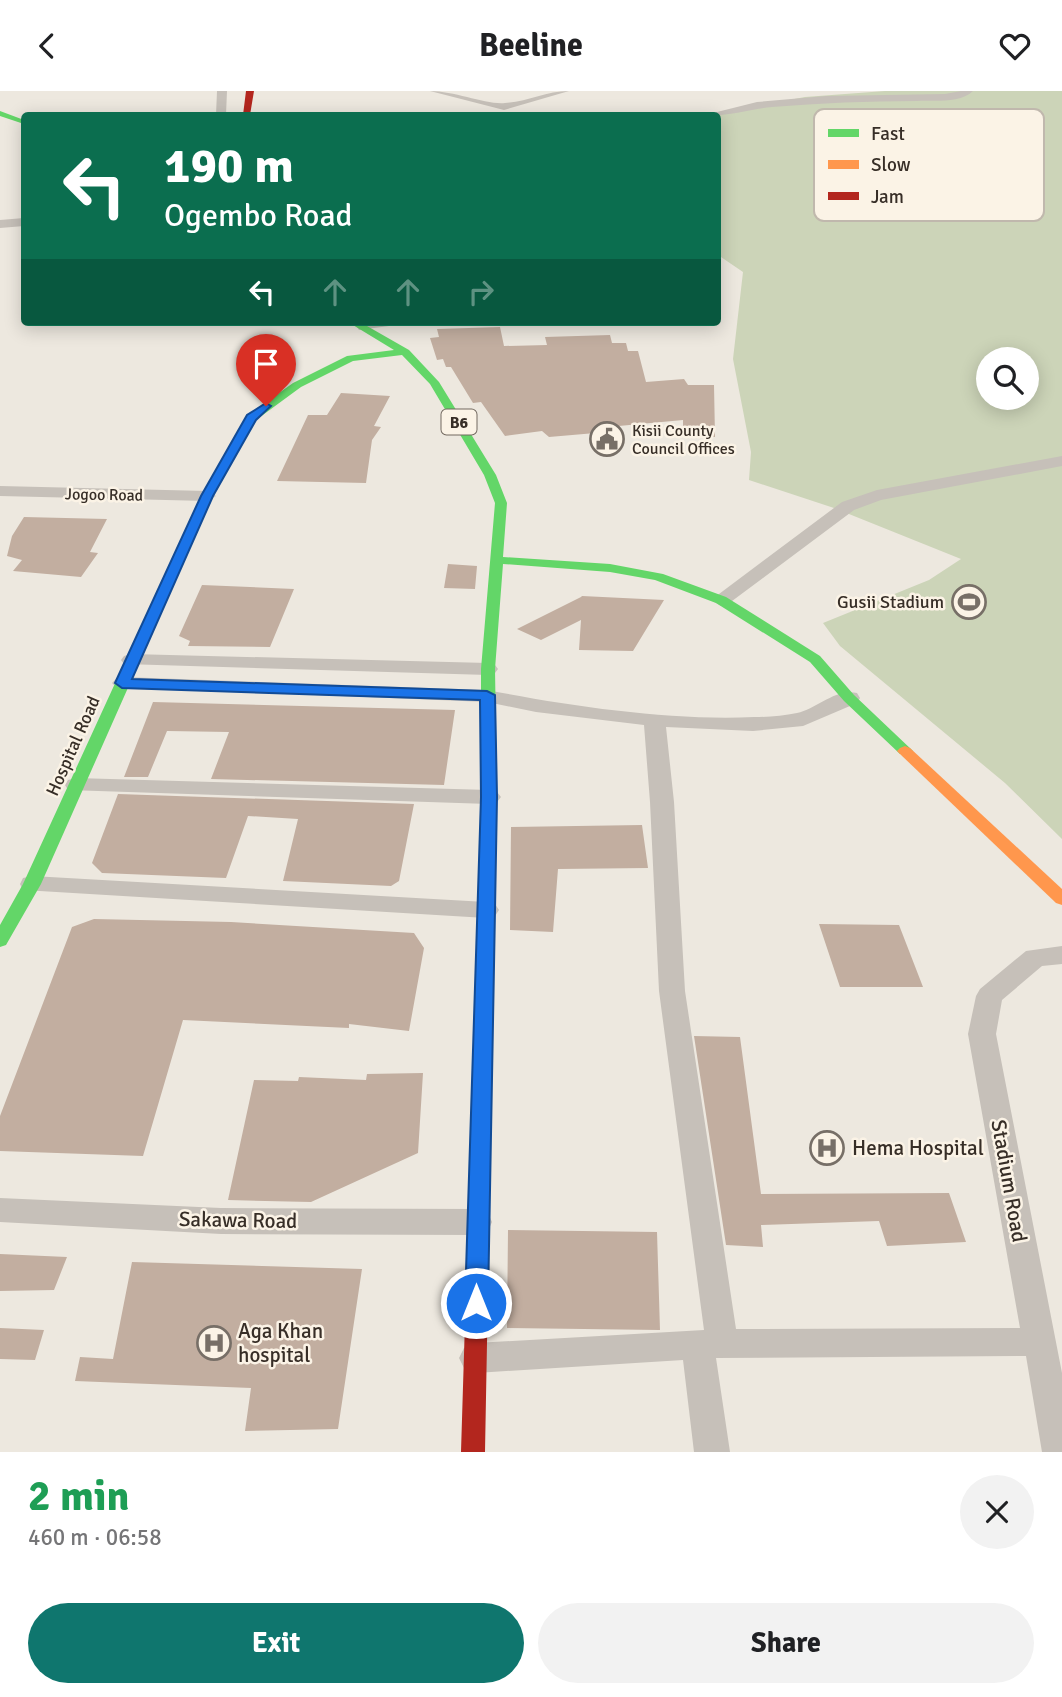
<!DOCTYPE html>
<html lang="en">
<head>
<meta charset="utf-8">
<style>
	body { margin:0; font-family:Signika,sans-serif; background:#f2f2f2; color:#202124; height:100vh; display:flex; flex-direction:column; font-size:26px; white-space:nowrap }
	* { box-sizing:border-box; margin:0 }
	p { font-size:23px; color:#757577 }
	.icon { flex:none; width:38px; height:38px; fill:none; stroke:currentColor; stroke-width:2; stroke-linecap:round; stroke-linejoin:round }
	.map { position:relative; height:1361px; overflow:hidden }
	.sheet { display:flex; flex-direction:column; background:#fff; flex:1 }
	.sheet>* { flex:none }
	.hud { position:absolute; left:21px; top:21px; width:700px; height:214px; border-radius:7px; box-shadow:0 4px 18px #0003; background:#0b6e4f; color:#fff; overflow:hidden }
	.tools { position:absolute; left:976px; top:256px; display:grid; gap:14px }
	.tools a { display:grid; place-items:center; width:63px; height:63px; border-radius:50%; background:#fff; box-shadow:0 4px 18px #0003; font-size:35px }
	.pin { position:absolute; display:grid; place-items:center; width:60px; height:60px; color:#fff; margin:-72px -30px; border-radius:50% 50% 50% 0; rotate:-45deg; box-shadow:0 0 7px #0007 }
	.pin .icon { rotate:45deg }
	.me { position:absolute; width:77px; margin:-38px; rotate:0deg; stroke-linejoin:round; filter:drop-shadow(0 0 5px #0008) }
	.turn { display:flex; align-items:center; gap:24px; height:147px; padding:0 28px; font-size:32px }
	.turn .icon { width:91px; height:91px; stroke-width:2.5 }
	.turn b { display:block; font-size:49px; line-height:60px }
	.lanes { display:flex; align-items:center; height:66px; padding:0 28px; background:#0003; justify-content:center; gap:35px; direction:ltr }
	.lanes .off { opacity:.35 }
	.round { display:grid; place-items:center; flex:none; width:74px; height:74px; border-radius:37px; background:#f2f2f2 }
	.head { display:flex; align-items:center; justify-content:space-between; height:119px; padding:0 28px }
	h1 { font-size:42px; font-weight:700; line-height:52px; color:#1e9e55 }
	.button { display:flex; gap:14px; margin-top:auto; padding:14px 28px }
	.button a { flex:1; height:80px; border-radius:42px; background:#0f766e; color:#fff; font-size:28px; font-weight:700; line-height:80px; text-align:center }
	.button a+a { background:#f2f2f2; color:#202124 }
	header { display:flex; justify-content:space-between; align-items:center; height:91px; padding:0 28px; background:#fff; font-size:32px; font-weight:700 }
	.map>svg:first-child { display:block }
	.green { fill:#ccd4b8; fill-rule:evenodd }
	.building { fill:#c2aea0 }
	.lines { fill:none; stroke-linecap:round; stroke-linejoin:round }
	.street { fill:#c6c0b9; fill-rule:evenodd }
	.fast { fill:#63d668; fill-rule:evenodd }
	.slow { fill:#ff974d; fill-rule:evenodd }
	.jam { fill:#b3261e; fill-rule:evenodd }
	.route { fill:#1a73e8; stroke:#114b97; stroke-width:2 }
	.labels { text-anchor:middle; stroke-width:5; stroke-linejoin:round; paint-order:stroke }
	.shield { fill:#fbf3e6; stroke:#726960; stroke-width:2 }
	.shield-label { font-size:16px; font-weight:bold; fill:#372e27 }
	.far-poi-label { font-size:16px; fill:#372e27; stroke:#fbf3e6; text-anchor:start }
	.far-street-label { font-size:16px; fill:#372e27; stroke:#fbf3e6 }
	.poi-label { font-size:18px; fill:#372e27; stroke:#fbf3e6; text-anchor:end }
	.street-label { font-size:18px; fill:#372e27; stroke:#fbf3e6 }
	.near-poi-label { font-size:21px; fill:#372e27; stroke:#fbf3e6; text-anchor:start }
	.near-street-label { font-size:21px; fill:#372e27; stroke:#fbf3e6 }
	.key { fill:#fbf3e6; stroke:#c0b8ad; stroke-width:2 }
	.key-label { font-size:19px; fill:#372e27 }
</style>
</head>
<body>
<header><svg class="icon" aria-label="back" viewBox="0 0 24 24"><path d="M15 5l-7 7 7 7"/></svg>Beeline<svg class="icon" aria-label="heart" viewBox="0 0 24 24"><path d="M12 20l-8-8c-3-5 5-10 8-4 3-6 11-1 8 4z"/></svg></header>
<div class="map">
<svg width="1062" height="1361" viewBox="0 0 1062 1361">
	<rect width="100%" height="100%" fill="#ede8df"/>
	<!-- green -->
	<path class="green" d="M885,0H1062V748L1005,692L840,555L823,532L929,489L961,468L834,417L749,389L751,361L733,268L743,181L718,164V24H709L805,6ZM989,268H1027V306H989Z"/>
	<!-- building -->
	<path class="building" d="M500,236L504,255L547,254L545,246L610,244L612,252H626L628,260H638L646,291L684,288L688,294H714L715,346L683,345V329L608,336L607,341L549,346L542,340L505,345L481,311L473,312L451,276H446L443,268L437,269L430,247L439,246L437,238Z
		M341,302L390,305L374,335L381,336L372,349L366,392L277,390L308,324H327Z
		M24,426L107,428L90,461L98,462L81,486L13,480L22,469L7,465L12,445Z
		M448,473L477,475L475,498L444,497Z
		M202,494L294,498L270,556L188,555L190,550L179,545Z
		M581,506L582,505L664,509L633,560L579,559L581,529L541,549L517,538Z
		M153,611L455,619L444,694L211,688L229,641L167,640L148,686H124Z
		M118,703L414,713L399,790L391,795L283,790L298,728L248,725L226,787L102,782L92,772Z
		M642,734L648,777L558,778L553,841L510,839L511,736Z
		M94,828L231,831L414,842L424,857L409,940L349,933V937L183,929L143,1065L0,1060V1025L72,836Z
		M819,833L899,834L923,896H840Z
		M694,945L740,946L761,1103L949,1102L966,1151L887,1155L879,1130L761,1134L763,1156L726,1154Z
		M423,982L418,1062L311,1111L228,1109L254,989L298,990L299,986L366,989L367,983Z
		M508,1139L657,1141L660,1239L507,1237Z
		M0,1163L67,1166L54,1199L0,1200Z
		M132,1171L362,1178L338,1338L245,1340L251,1297L75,1290L80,1266L113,1268Z
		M0,1237L44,1239L35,1269L0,1268Z"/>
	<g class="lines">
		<!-- street -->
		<path class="street" d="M217,0H227L226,24H216Z
			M430,0C455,0 486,14 505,12C527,11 546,0 569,0L504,19Z
			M961,0H973C960,13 934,9 917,10C868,10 820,12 772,16C749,18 726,26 705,24L757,11L826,5L945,3Z
			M24,127V135L0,137V129Z
			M367,231H396L389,235L359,239L357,236L359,233Z
			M1062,365V375L881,409L854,419L728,513L721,515L711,509L842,411L877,399Z
			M0,395L207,400L216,405L207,410L0,405Z
			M131,563L488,572L495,574L498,578L495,582L488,584L124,573L121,569L124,565Z
			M123,586L487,599C569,615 671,630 754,626C768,626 783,625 797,622C817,618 835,597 857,602L860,607L857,612L803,635L753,640L666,636L674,711L685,900L736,1238L1020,1237L968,943L976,905L980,898L1026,860L1062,855V873L1042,875L1002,909L996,943L1062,1282V1361H1042L1026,1265L716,1267L730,1361H694L683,1269L476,1282L464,1277L459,1267L464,1257L476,1252L704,1239L659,900L650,711L644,634L536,621L487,611L116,596L112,592L116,588Z
			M76,687L489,699L497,701L501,706L497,711L489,713L68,699L65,694L68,689Z
			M32,785L486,811L495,813L499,819L495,825L486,827L23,799L20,793L23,787Z
			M0,1107L221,1117L477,1118L488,1122L492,1131L488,1140L477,1144L221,1143L0,1131Z"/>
		<!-- fast -->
		<path class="fast" d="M0,20L24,29V33L0,25Z
			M348,231H360L409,259L439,291L496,384L507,412L503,466L610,473L663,483L726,506L820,565L854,604L913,660L910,663H900L844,610L810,571L716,512L655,489L610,481L503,473L495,578L497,706L491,1035L488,1040L481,1043L474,1040L471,1035L481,706V578L495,412L484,384L430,293L402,264L353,270L301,296L256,329L213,405L41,793L6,854L0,856V834L23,793L201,405L247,325L293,292L347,265L394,259Z"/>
		<!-- slow -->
		<path class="slow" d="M905,655L910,657L1062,798V814L1056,812L900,663L897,660L900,657Z"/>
		<!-- jam -->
		<path class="jam" d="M246,0H254L250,24H243Z
			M481,1027L488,1030L491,1035L485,1361H461L471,1035L474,1030Z"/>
	</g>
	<!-- route -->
	<path class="route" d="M266,312L271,315L256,329L213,405L132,588L487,600L495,604L497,706L488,1212L484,1219L476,1222L468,1219L465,1212L481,706L480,609L122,597L115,592L201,405L247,324Z"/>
	<!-- icons -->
	<defs>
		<g id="civic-ring" transform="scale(1.75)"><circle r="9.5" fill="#fbf3e6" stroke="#776f67" stroke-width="1.5"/><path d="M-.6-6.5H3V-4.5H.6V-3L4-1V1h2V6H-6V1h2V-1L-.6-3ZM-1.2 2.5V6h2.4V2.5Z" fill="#776f67"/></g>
		<g id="stadium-ring" transform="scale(1.75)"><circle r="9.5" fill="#fbf3e6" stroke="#776f67" stroke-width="1.5"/><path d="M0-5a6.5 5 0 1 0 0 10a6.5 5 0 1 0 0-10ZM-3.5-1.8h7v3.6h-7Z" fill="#776f67"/></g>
		<g id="hospital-ring" transform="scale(1.75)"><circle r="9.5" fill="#fbf3e6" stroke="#776f67" stroke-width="1.5"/><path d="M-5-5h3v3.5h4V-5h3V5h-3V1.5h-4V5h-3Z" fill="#776f67"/></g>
	</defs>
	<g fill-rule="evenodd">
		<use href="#civic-ring" x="607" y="348"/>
		<use href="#stadium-ring" x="969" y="511"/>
		<use href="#hospital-ring" x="827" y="1057"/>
		<use href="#hospital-ring" x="214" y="1252"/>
	</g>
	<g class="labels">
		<!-- shield labels -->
		<rect class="shield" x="441.5" y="318.5" width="35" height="25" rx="5"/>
		<g class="shield-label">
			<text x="459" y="337">B6</text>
		</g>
		<!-- far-poi labels -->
		<g class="far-poi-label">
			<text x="632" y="345">Kisii County<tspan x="632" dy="18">Council Offices</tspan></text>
		</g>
		<!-- far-street labels -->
		<g class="far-street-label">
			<text transform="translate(104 403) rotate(1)" y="6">Jogoo Road</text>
		</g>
		<!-- poi labels -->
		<g class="poi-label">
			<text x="944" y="517">Gusii Stadium</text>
		</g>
		<!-- street labels -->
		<g class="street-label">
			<text transform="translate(73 655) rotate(-66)" y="6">Hospital Road</text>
		</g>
		<!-- near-poi labels -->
		<g class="near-poi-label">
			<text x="852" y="1064">Hema Hospital</text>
			<text x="238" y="1247">Aga Khan<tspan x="238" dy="24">hospital</tspan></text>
		</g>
		<!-- near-street labels -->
		<g class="near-street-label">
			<text transform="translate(1009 1090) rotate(80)" y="7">Stadium Road</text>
			<text transform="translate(238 1129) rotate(1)" y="7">Sakawa Road</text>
		</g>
	</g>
	<!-- legend -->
	<rect x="814" y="18" width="230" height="112" rx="10" class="key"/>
	<rect x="828" y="38" width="31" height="8" fill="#63d668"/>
	<rect x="828" y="69" width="31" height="9" fill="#ff974d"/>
	<rect x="828" y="101" width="31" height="8" fill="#b3261e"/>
	<g class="key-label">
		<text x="871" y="49">Fast</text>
		<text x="871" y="80">Slow</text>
		<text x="871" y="112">Jam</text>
	</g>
</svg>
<div class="tools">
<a><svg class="icon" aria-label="search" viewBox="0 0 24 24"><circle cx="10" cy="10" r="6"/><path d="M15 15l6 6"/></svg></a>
</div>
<div class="pin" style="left:266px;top:315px;background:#d93025"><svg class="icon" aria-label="arrive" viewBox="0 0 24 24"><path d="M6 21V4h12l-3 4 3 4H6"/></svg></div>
<svg class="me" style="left:476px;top:1212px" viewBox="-20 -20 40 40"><circle r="17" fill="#1a73e8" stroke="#fff" stroke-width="3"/><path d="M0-11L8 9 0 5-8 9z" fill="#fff"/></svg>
<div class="hud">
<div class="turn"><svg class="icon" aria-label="left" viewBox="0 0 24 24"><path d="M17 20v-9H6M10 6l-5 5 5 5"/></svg><div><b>190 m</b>Ogembo Road</div></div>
<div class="lanes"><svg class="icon" aria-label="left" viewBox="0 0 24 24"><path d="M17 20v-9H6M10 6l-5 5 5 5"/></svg><svg class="icon off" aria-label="ahead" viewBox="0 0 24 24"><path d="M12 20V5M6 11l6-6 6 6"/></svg><svg class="icon off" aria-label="ahead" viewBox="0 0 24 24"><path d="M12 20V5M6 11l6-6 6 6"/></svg><svg class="icon off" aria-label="right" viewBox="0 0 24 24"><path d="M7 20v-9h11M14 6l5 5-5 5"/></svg></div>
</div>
</div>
<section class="sheet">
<div class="head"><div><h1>2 min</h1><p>460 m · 06:58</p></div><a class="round"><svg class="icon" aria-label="close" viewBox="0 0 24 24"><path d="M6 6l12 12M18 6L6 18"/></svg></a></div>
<div class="button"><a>Exit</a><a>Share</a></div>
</section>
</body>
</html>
